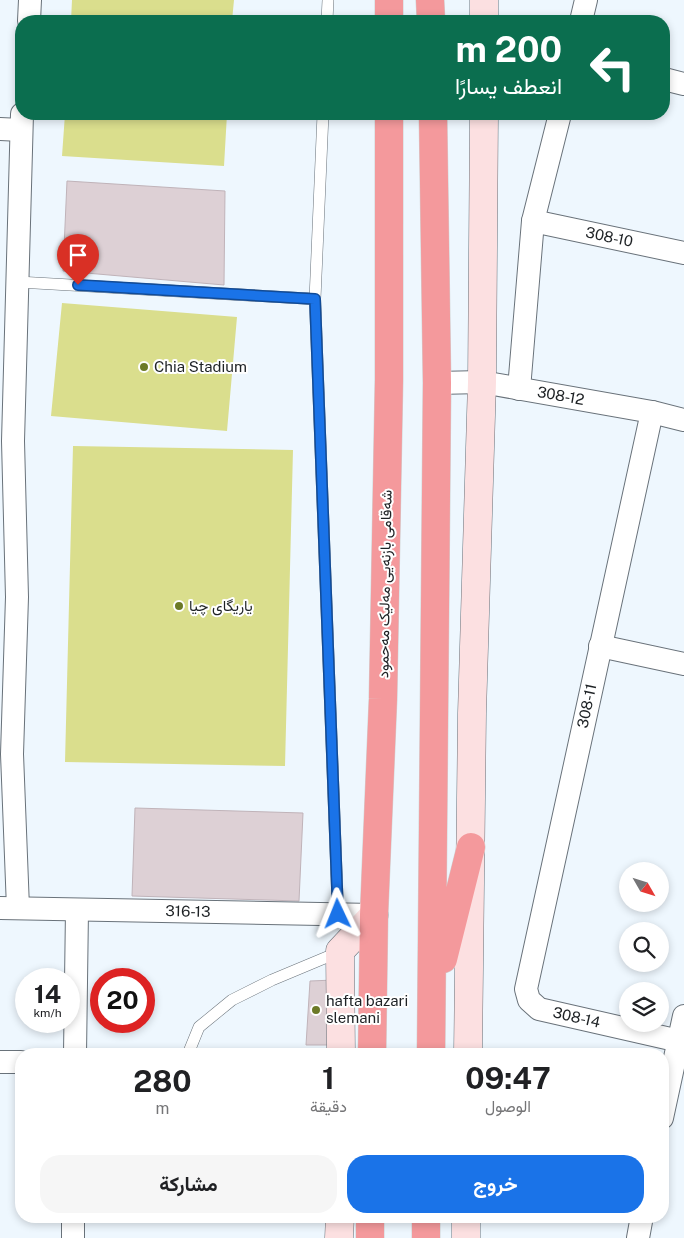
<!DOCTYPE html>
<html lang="ar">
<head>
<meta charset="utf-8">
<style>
	body { margin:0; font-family:"Public Sans",Vazirmatn,sans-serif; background:#f6f6f6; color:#202124; direction:rtl; height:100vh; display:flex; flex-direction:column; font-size:19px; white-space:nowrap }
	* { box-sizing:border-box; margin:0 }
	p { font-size:16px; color:#757577 }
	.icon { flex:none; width:28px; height:28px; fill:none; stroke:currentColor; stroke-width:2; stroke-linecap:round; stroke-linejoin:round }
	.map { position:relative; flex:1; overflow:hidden; direction:ltr }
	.side { position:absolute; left:15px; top:1048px; width:654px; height:175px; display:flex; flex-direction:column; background:#fff; border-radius:20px; box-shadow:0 2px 8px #0003; direction:rtl }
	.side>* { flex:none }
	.hud { position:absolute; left:15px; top:15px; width:655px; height:105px; border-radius:20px; box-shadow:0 2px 8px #0003; direction:rtl; background:#0b6e4f; color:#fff; overflow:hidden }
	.needle { width:32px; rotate:129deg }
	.fabs { position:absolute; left:619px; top:862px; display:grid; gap:10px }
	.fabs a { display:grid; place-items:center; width:50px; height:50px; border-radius:50%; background:#fff; box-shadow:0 2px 8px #0003; font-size:25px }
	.speed { position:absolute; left:15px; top:968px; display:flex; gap:10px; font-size:25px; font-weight:700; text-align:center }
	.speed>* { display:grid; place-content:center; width:65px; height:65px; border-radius:50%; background:#fff; box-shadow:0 2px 8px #0003; line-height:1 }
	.speed small { font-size:12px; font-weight:400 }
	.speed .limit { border:8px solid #d22; background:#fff; color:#111 }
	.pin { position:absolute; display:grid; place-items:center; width:42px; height:42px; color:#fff; margin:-51px -21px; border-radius:50% 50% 50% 0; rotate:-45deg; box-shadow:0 0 5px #0007 }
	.pin .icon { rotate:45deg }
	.me { position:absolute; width:55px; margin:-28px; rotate:358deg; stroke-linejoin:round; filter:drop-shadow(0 0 4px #0008) }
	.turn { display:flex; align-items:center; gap:18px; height:105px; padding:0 25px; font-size:22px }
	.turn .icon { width:65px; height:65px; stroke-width:2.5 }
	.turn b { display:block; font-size:35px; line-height:42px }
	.eta { display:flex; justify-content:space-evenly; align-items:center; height:85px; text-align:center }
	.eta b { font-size:30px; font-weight:700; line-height:35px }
	.primary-button { display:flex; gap:10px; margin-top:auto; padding:10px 25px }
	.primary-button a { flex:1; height:58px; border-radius:20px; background:#1a73e8; color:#fff; font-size:20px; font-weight:700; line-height:58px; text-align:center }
	.primary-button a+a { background:#f6f6f6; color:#202124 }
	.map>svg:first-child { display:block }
	.green { fill:#dade8d }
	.building { fill:#ddd0d5; stroke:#c0b3b9 }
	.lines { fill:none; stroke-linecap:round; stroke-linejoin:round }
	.lane-casing { stroke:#69727a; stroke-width:12 }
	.street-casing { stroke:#69727a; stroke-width:24 }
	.secondary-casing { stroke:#69727a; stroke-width:29 }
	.highway-casing { stroke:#d2d3d3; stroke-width:29 }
	.lane { stroke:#fff; stroke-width:11 }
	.street { stroke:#fff; stroke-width:22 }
	.secondary { stroke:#fce0e1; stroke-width:28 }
	.highway { stroke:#f4999c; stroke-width:28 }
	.route-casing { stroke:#114b97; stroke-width:12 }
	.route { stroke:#1a73e8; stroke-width:9 }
	.poi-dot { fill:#6c7a27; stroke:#fff; stroke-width:2 }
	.labels { text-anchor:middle; stroke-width:4; stroke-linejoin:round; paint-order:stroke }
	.street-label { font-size:15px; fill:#1e2225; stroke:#fff }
	.poi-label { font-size:15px; fill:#1e2225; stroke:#fff; text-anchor:start }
</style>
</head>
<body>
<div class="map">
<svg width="684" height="1238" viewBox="0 0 684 1238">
	<rect width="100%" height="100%" fill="#eef7fe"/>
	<!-- green -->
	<path class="green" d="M72,0H234L232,21H71Z
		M65,114H227L224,166L62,156Z
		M62,303L237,317L227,431L51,416Z
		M73,446L293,450L285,766L65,762Z"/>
	<!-- building -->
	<path class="building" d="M67,181L225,191L224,285L63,271Z
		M135,808L303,813L299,901L132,896Z
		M334,980L330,1045H306L310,981Z"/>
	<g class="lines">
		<!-- lane casing -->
		<g class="lane-casing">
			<path id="lane" d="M327,21L328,0
				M323,114L315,299L338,914
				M18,282L315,299
				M188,1054L199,1027L232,1000L272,980L339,952"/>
		</g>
		<!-- street casing -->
		<g class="street-casing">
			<g id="street">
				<path d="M29,21L30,0"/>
				<path d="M581,21L586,0"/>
				<path d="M664,79L684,84"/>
				<path d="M0,129L21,130"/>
				<path id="s1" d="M533,221L684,253"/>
				<path id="s2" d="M437,383L482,382L652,412L684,420"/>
				<path d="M519,389L533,221L560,114"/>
				<path id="s3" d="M652,412L526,989L529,1000L539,1009L684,1042"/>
				<path d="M600,646L684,664"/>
				<path id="s4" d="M0,908L374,915"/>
				<path d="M18,908L12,754L17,597L13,441L22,114"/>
				<path d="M75,1054L77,910"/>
				<path d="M0,1062H21"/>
				<path d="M662,1118L684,1016"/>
				<path d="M73,1238V1216"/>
				<path d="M638,1238L642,1216"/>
			</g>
		</g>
		<!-- secondary casing -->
		<g class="secondary-casing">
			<path id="secondary" d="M484,21V0
				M341,1054L340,951L374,915
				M468,1054L472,713L482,382L484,114
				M339,1238L340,1216
				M466,1238V1216"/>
		</g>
		<!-- highway casing -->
		<g class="highway-casing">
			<path id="highway" d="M430,0L431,21
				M389,21V0
				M443,959L471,847
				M372,1054L374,915L383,699L389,380V114
				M431,1054L437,383L433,114
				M370,1216V1238
				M426,1238V1216"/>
		</g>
		<!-- lane -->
		<use href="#lane" class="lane"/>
		<!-- street -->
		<use href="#street" class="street"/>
		<!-- secondary -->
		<use href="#secondary" class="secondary"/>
		<!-- highway -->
		<use href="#highway" class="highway"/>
	</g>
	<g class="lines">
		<!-- route casing -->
		<g class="route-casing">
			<path id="route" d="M78,285L315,299L338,914"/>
		</g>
		<!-- route -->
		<use href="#route" class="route"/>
	</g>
	<!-- markers -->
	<g class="poi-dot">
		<circle cx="144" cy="367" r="5"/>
		<circle cx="179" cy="606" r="5"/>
		<circle cx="316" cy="1010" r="5"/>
	</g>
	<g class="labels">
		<!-- street labels -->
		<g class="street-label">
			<text dy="5" stroke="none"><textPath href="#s1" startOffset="78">308-10</textPath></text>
			<text dy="5" stroke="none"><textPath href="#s2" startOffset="125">308-12</textPath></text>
			<text transform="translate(385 584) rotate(-89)" y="5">شەقامی بازنەیی مەلیک مەحمود</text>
			<text transform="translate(587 706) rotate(-78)" y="5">308-11</text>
			<text dy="5" stroke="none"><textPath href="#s4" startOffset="188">316-13</textPath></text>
			<text dy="5" stroke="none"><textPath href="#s3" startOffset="654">308-14</textPath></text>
		</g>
		<!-- poi labels -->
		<g class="poi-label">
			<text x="154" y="372">Chia Stadium</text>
			<text x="189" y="611">یاریگای چیا</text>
			<text x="326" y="1006">hafta bazari<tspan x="326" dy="17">slemani</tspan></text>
		</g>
	</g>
</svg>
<div class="fabs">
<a><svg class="needle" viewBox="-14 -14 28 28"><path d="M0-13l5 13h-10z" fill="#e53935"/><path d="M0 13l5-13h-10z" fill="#757577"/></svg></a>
<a><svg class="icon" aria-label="search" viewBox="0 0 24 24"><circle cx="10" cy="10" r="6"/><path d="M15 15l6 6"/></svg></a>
<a><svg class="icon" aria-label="layers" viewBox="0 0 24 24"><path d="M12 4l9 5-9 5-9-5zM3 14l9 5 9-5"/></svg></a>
</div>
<div class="speed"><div>14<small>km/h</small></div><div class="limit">20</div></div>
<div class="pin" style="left:78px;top:285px;background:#d93025"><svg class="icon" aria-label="arrive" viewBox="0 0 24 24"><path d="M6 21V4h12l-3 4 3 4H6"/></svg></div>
<svg class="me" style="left:338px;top:914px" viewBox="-20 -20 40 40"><path d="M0-17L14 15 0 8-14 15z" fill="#1a73e8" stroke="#fff" stroke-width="4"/></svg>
<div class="hud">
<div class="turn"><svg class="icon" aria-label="left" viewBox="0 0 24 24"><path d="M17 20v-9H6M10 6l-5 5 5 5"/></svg><div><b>200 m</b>انعطف يسارًا</div></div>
</div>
<section class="side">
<div class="eta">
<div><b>09:47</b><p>الوصول</p></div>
<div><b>1</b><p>دقيقة</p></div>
<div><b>280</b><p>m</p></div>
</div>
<div class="primary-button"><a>خروج</a><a>مشاركة</a></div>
</section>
</div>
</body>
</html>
